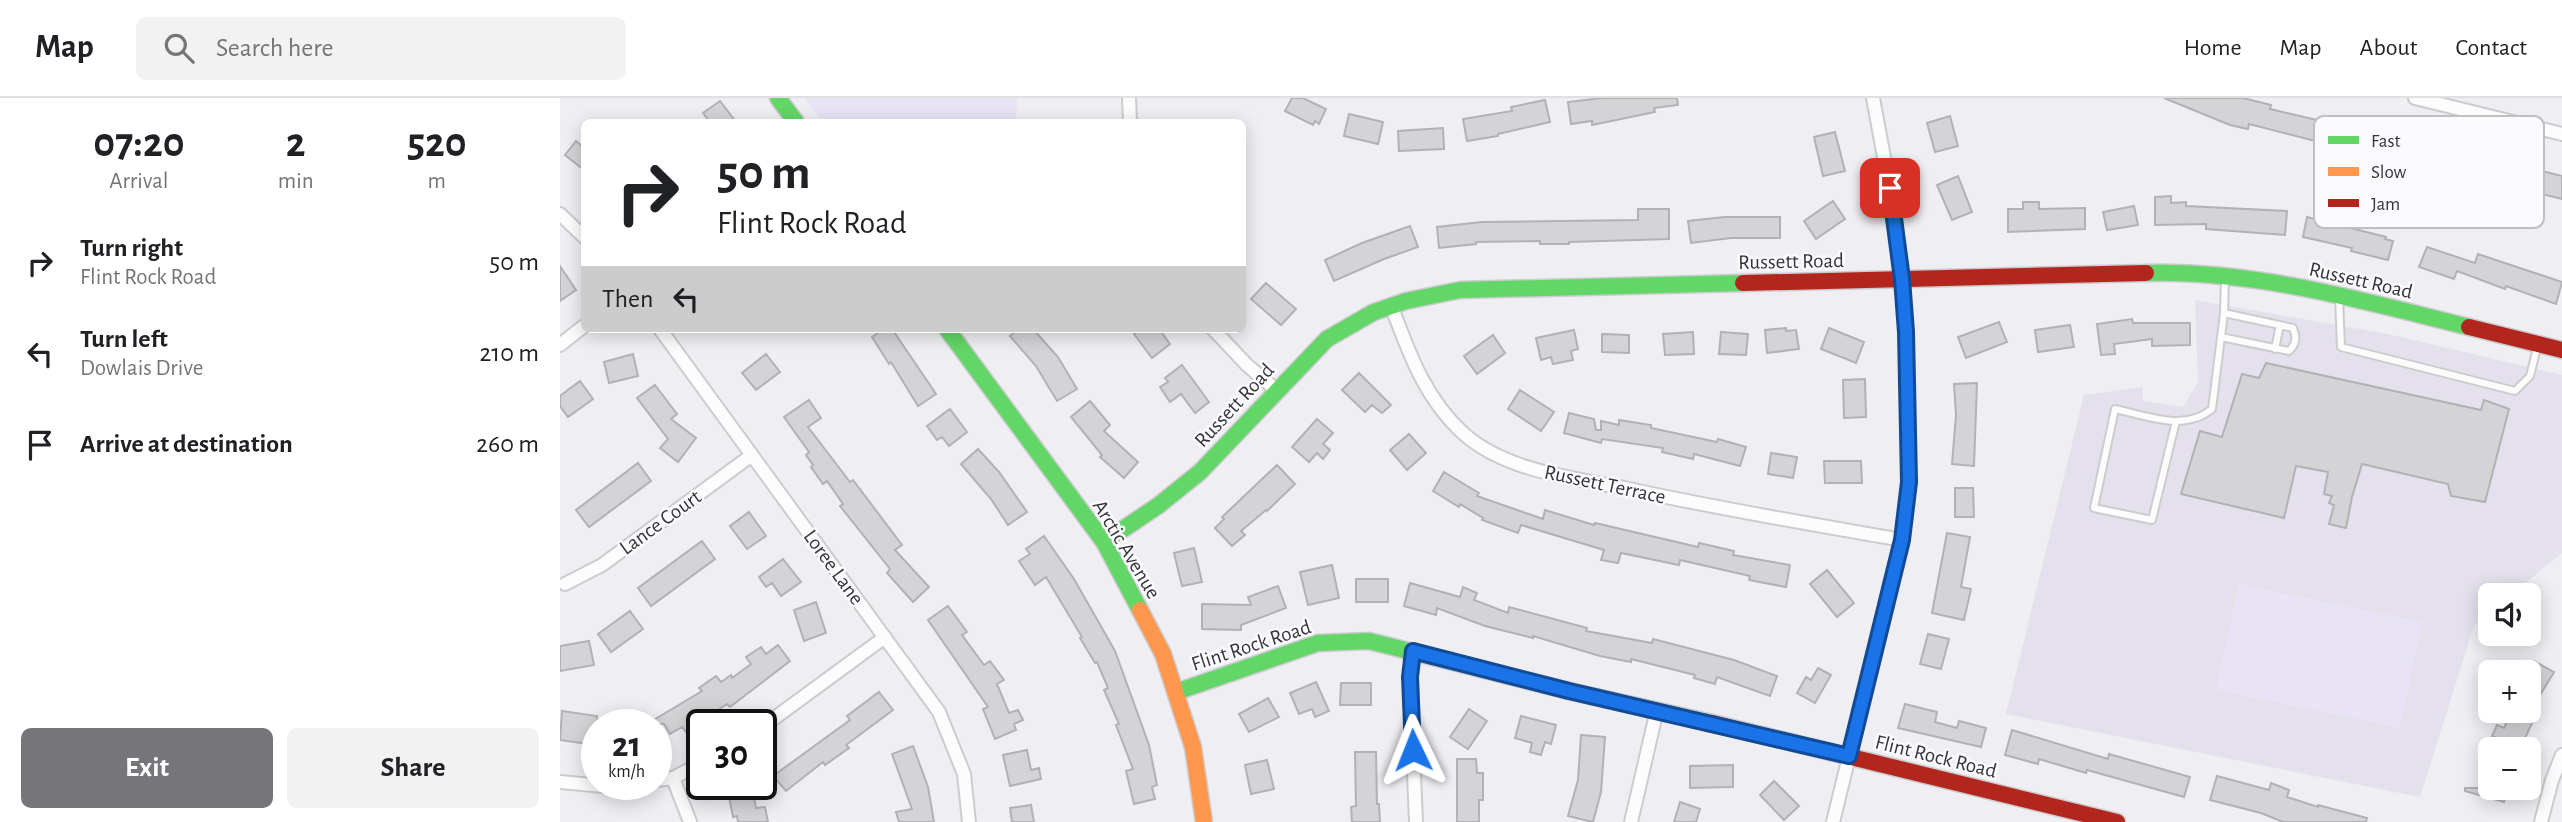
<!DOCTYPE html>
<html lang="en">
<head>
<meta charset="utf-8">
<style>
	body { margin:0; font-family:"Alegreya Sans",sans-serif; background:#f2f2f2; color:#202124; height:100vh; display:flex; flex-direction:column; font-size:26px; white-space:nowrap }
	* { box-sizing:border-box; margin:0 }
	p { font-size:23px; color:#757577 }
	.icon { flex:none; width:38px; height:38px; fill:none; stroke:currentColor; stroke-width:2; stroke-linecap:round; stroke-linejoin:round }
	.map { position:relative; flex:1; overflow:hidden }
	.drawer { display:flex; flex-direction:column; background:#fff; width:560px }
	.drawer>* { flex:none }
	.banner { position:absolute; left:21px; top:21px; width:665px; height:214px; border-radius:10px; box-shadow:0 4px 18px #0003; background:#fff; color:#202124; overflow:hidden }
	.controls { position:absolute; left:1918px; top:485px; display:grid; gap:14px }
	.controls a { display:grid; place-items:center; width:63px; height:63px; border-radius:10px; background:#fff; box-shadow:0 4px 18px #0003; font-size:35px }
	.speed { position:absolute; left:21px; top:611px; display:flex; gap:14px; font-size:35px; font-weight:700; text-align:center }
	.speed>* { display:grid; place-content:center; width:91px; height:91px; border-radius:50%; background:#fff; box-shadow:0 4px 18px #0003; line-height:1 }
	.speed small { font-size:18px; font-weight:400 }
	.speed .limit { border:4px solid #111; border-radius:10px; background:#fff; color:#111 }
	.pin { position:absolute; display:grid; place-items:center; width:60px; height:60px; color:#fff; margin:-30px; border-radius:14px; box-shadow:0 4px 10px #0006 }
	.me { position:absolute; width:77px; margin:-38px; rotate:358deg; stroke-linejoin:round; filter:drop-shadow(0 0 5px #0008) }
	.turn { display:flex; align-items:center; gap:24px; height:147px; padding:0 21px; font-size:32px }
	.turn .icon { width:91px; height:91px; stroke-width:2.5 }
	.turn b { display:block; font-size:49px; line-height:60px }
	.then { display:flex; align-items:center; height:66px; padding:0 21px; background:#0003; gap:14px; font-size:26px }
	.eta { display:flex; justify-content:space-evenly; align-items:center; height:119px; text-align:center }
	.eta b { font-size:42px; font-weight:700; line-height:49px }
	.action { display:flex; gap:14px; margin-top:auto; padding:14px 21px }
	.action a { flex:1; height:80px; border-radius:10px; background:#767579; color:#fff; font-size:28px; font-weight:700; line-height:80px; text-align:center }
	.action a+a { background:#f2f2f2; color:#202124 }
	ul { padding:0; list-style:none }
	li { display:flex; align-items:center; gap:21px; height:91px; padding:0 21px }
	li div { flex:1 }
	li b { display:block; font-size:26px }
	li em { font-style:normal }
	header { display:flex; align-items:center; gap:42px; box-sizing:border-box; height:98px; padding:0 35px; background:#fff; border-bottom:2px solid #e0e0e0 }
	header strong { font-size:33px }
	nav { display:flex; gap:38px; margin-inline-start:auto; font-size:24px }
	.search { width:490px; height:63px; background:#f2f2f2; display:flex; align-items:center; gap:18px; box-sizing:border-box; padding:0 24px; border-radius:10px; color:#757577; font-size:26px }
	main { display:flex; flex:1; min-height:0 }
	.map>svg:first-child { display:block }
	.built { fill:#e4e1ec }
	.green { fill:#e8e4f6 }
	.building { fill:#d4d3d6; stroke:#b2b1b5; stroke-width:2 }
	.lines { fill:none; stroke-linecap:round; stroke-linejoin:round }
	.lane-casing { stroke:#cccccf; stroke-width:10 }
	.street-casing { stroke:#cccccf; stroke-width:16 }
	.fast-casing { stroke:#cccccf; stroke-width:19 }
	.slow-casing { stroke:#cccccf; stroke-width:19 }
	.jam-casing { stroke:#cccccf; stroke-width:19 }
	.lane { stroke:#fdfcfd; stroke-width:6 }
	.street { stroke:#fdfcfd; stroke-width:12 }
	.fast { stroke:#63d668; stroke-width:16 }
	.slow { stroke:#ff974d; stroke-width:16 }
	.jam { stroke:#b3261e; stroke-width:16 }
	.route-casing { stroke:#114b97; stroke-width:18 }
	.route { stroke:#1a73e8; stroke-width:12 }
	.labels { text-anchor:middle; stroke-width:5; stroke-linejoin:round; paint-order:stroke }
	.street-label { font-size:21px; fill:#353437; stroke:#fbfbfe }
	.key { fill:#fbfbfe; stroke:#c0bfc2; stroke-width:2 }
	.key-label { font-size:19px; fill:#353437 }
</style>
</head>
<body>
<header>
<strong>Map</strong>
<div class="search"><svg class="icon" aria-label="search" viewBox="0 0 24 24"><circle cx="10" cy="10" r="6"/><path d="M15 15l6 6"/></svg>Search here</div>
<nav><a>Home</a><a>Map</a><a>About</a><a>Contact</a></nav>
</header>
<main>
<section class="drawer">
<div class="eta">
<div><b>07:20</b><p>Arrival</p></div>
<div><b>2</b><p>min</p></div>
<div><b>520</b><p>m</p></div>
</div>
<ul>
<li><svg class="icon" aria-label="right" viewBox="0 0 24 24"><path d="M7 20v-9h11M14 6l5 5-5 5"/></svg><div><b>Turn right</b><p>Flint Rock Road</p></div><em>50 m</em></li>
<li><svg class="icon" aria-label="left" viewBox="0 0 24 24"><path d="M17 20v-9H6M10 6l-5 5 5 5"/></svg><div><b>Turn left</b><p>Dowlais Drive</p></div><em>210 m</em></li>
<li><svg class="icon" aria-label="arrive" viewBox="0 0 24 24"><path d="M6 21V4h12l-3 4 3 4H6"/></svg><div><b>Arrive at destination</b></div><em>260 m</em></li>
</ul>
<div class="action"><a>Exit</a><a>Share</a></div>
</section>
<div class="map">
<svg width="2002" height="724" viewBox="0 0 2002 724">
	<rect width="100%" height="100%" fill="#efeef3"/>
	<!-- built -->
	<path class="built" d="M1635,202L1828,236L2002,277V455L1951,497H1930V515L1914,528L1860,699L1446,616L1524,297L1583,289V303L1623,309L1638,284Z"/>
	<!-- green -->
	<path class="green" d="M245,0H457L456,24H263Z
		M1679,486L1862,524L1840,630L1656,592Z"/>
	<!-- building -->
	<path class="building" d="M732,0H743L766,11L759,26L755,23L753,27L725,13Z
		M1042,0H1117L1118,7L1094,10L1095,14L1032,27V23L1011,26L1008,4Z
		M1604,0H1683L1711,7L1710,11L1804,33L1798,54L1689,26L1688,31L1670,27Z
		M985,2L990,24L938,36V38L907,43L903,21L952,13L951,9Z
		M160,3L176,24H150L143,15Z
		M789,16L823,24L818,46L784,38Z
		M1390,18L1398,48L1375,54L1367,25Z
		M883,30L884,51L839,53L838,33Z
		M1275,34L1285,73L1263,78L1254,39Z
		M16,43L24,50V72L5,57Z
		M1890,50L2002,78V101L1884,72Z
		M1398,78L1412,114L1392,122L1377,87Z
		M1611,98V105L1626,104V108L1727,113L1725,137L1646,131V126L1595,127V99Z
		M1273,103L1285,121L1256,141L1244,123Z
		M1463,104H1479V111L1525,110V131L1448,134V111H1463Z
		M1574,108L1578,127L1547,132L1543,114Z
		M1078,111H1109V141L1009,144V146H980V143L916,144V146L879,150L877,129L922,124L1078,122Z
		M1165,119H1220V140H1171L1131,145L1128,123Z
		M1747,119L1826,139L1825,141L1833,143L1828,162L1791,153L1792,150L1743,139Z
		M850,128L858,149L824,161L774,183L765,162L802,145Z
		M1867,149L1915,165L1918,156L2002,184L1996,206L1946,188L1945,191L1897,173L1894,181L1859,169Z
		M0,168L16,192L0,203Z
		M706,185L736,211L721,227L691,201Z
		M1572,221L1573,225H1630V247L1592,248V241L1554,246L1555,256L1541,257L1537,226Z
		M1439,224L1447,244L1406,260L1398,239Z
		M1510,227L1514,249L1478,254L1475,232Z
		M1226,230V233L1236,232L1239,251L1207,255L1205,232Z
		M1269,230L1304,244L1296,265L1261,251Z
		M324,231H332L376,296L358,308L331,264L329,266L312,239Z
		M458,231H473L498,259L517,291L497,303L476,268L450,238Z
		M581,231H599L610,246L592,260L574,236Z
		M1014,232L1018,251L1011,253L1013,262L993,266L991,259L981,262L976,240Z
		M1133,234L1134,256L1105,257L1103,236Z
		M1161,234L1188,236L1186,257L1159,256Z
		M1042,236L1069,237V255L1042,254Z
		M933,237L945,255L917,276L904,258Z
		M73,256L78,278L49,285L44,264Z
		M206,256L220,274L196,292L182,275Z
		M1706,265L1921,312L1924,302L1949,311L1925,404L1891,398L1888,386L1802,366L1792,399L1786,430L1769,426L1774,407L1769,405L1772,398L1764,396L1768,374L1736,368L1724,420L1621,396L1640,333L1662,339L1682,276L1699,280Z
		M622,267L649,304L635,315L621,296L610,304L600,289L608,284L605,280Z
		M799,275L831,307L822,315L812,307L805,314L782,292Z
		M1305,281L1306,319L1284,320L1283,282Z
		M20,283L33,301L8,319L0,308V298Z
		M1417,285L1414,368L1392,366L1396,317L1394,286Z
		M95,287L117,316L111,321L136,340L118,364L100,350L108,341L77,300Z
		M960,292L994,314L981,333L948,311Z
		M249,302L261,320L248,329L290,384L293,382L342,447L335,452L369,489L353,504L327,475L330,471L280,408L283,406L267,383L263,386L251,369L253,367L246,357L249,354L224,319Z
		M530,303L550,327L544,333L578,364L564,380L540,359L542,357L511,319Z
		M390,311L407,334L389,348L382,339L377,342L367,328Z
		M1009,315L1034,321L1036,332H1041V323L1059,327V322L1091,327V330L1157,344L1158,341L1186,349L1180,368L1134,356L1133,361L1102,354L1103,350L1042,341L1041,345L1004,335Z
		M757,321L773,335L763,346L770,352L763,361L757,355L749,364L732,349Z
		M849,336L866,355L847,372L830,352Z
		M418,351L439,374L467,414L448,427L431,401L401,366Z
		M1211,355L1237,359L1233,380L1208,376Z
		M1264,363H1301L1302,385H1265Z
		M78,365L91,383L29,429L16,412Z
		M717,367L735,386L707,413L706,412L681,433L685,437L672,448L655,430L664,421L662,419Z
		M884,374L919,395L917,398L983,421L985,412L1034,427L1035,425L1138,449L1139,445L1174,453L1173,457L1230,467L1226,489L1189,482L1190,478L1120,462L1119,467L1061,455L1058,465L1041,462L1044,452L961,427L958,435L922,422L923,420L900,406L899,409L873,393Z
		M1395,390H1413L1414,419H1395Z
		M189,414L206,438L187,451L170,428Z
		M1387,435L1410,439L1401,489L1411,491L1404,522L1372,515Z
		M484,438L514,481L555,553L589,647L597,687L592,689L595,701L574,706L566,673L573,671L556,627L559,626L544,592L548,590L537,564L535,565L520,540L522,539L486,479L475,487L459,463L470,456L466,451Z
		M142,443L155,461L91,508L78,490Z
		M634,450L642,484L622,488L614,455Z
		M223,461L241,484L221,498L212,485L206,489L199,479Z
		M772,467L779,500L748,507L740,474Z
		M1267,472L1294,505L1277,519L1250,486Z
		M796,481H828V504H796Z
		M850,485L900,499L903,489L917,495L914,502L948,515L949,509L1027,530L1026,533L1092,545L1093,541L1174,562L1217,578L1210,598L1157,579L1155,586L1134,580L1135,577L1071,561V564L1040,558L973,538V540L925,528L877,510L876,517L844,508Z
		M718,488L726,510L681,527V532L642,531V506L691,507L688,499Z
		M256,504L266,535L244,543L234,512Z
		M388,508L407,534L402,537L424,567L430,563L444,582L437,586L449,615L458,612L463,622L454,626L456,632L435,641L423,611L428,609L368,522Z
		M70,513L83,531L51,554L38,536Z
		M1368,536L1389,541L1381,571L1360,566Z
		M29,543L34,567L0,573V548Z
		M218,547L230,563L170,609L167,606L126,634L122,629L110,636L104,626H87L142,593L139,590L156,578L161,584L171,577L172,580L191,566L186,559L201,549L206,556Z
		M1974,563L1994,574L1969,615V571Z
		M1258,570L1271,577L1255,605L1237,595L1246,579L1251,582Z
		M756,584L769,613L755,619L752,611L739,616L730,595Z
		M781,585H811V607H780Z
		M319,594L333,612L286,647L289,650L265,667L263,664L226,693L213,678L290,622L287,618Z
		M708,600L719,619L689,634L679,616Z
		M1345,606L1377,614L1375,624L1397,630L1399,623L1426,630L1421,649L1338,630Z
		M909,611L927,623L908,651L890,639Z
		M2,613L37,618L36,647L0,642Z
		M1951,615L1972,625L1960,651H1937L1940,642L1932,638L1937,627L1944,630Z
		M961,618L996,627L991,646L985,644L981,657L970,654L972,645L955,640Z
		M1452,632L1548,661L1549,656L1630,679L1624,699L1527,672L1526,675L1479,661L1478,666L1445,657Z
		M1021,637L1045,639L1041,694L1033,724L1008,718L1018,682Z
		M353,648L368,689L374,724H339L336,714L352,711L332,656Z
		M467,652L471,672L479,670L481,681L450,688L443,657Z
		M795,654H816L817,706H819L820,724H792L791,709L796,708Z
		M897,661H916L917,675H923V702H919V724H897Z
		M707,662L714,691L691,696L685,667Z
		M1173,667V689L1130,690V668Z
		M1657,678L1709,692L1711,685L1729,692L1727,699L1758,709V707L1807,720L1806,724H1723L1701,715L1650,702Z
		M1214,683L1239,708L1224,722L1200,697Z
		M1905,690H1948L1944,704L1905,693Z
		M193,694L196,710L205,709L208,724H178L177,718L173,719L169,699Z
		M1120,704L1140,711L1136,724H1114Z
		M471,707L474,724H452L450,710Z"/>
	<g class="lines">
		<!-- lane casing -->
		<g class="lane-casing">
			<path id="lane" d="M1779,199L1781,249L1955,293L1970,278L1978,246
				M1661,239L1729,253C1736,246 1737,240 1733,230L1664,215
				M1715,251L1720,227
				M1616,323L1592,422L1534,410L1555,311C1588,318 1624,334 1652,311L1664,215L1665,180"/>
		</g>
		<!-- street casing -->
		<g class="street-casing">
			<path id="street" d="M569,0L570,24
				M1855,0L2002,36
				M0,116L24,139
				M831,207C849,255 865,301 904,336C947,374 1015,380 1069,391C1159,411 1251,426 1342,442
				M100,231L379,614L404,676L409,724
				M653,231L687,267L716,292
				M0,247L24,228
				M5,486L42,467L192,357
				M853,553L850,579L856,724
				M201,630L325,539
				M113,680L130,724
				M96,682L113,680L142,665
				M0,684L54,689L71,686
				M1071,724L1097,612
				M1273,724L1342,442L1349,384L1346,234L1342,181L1334,113L1313,0
				M1981,724L1992,682L2002,657"/>
		</g>
		<!-- fast casing -->
		<g class="fast-casing">
			<path id="fast" d="M218,0L236,24
				M1586,175C1695,172 1804,203 1909,229
				M387,231L544,444L580,512
				M544,444L599,407L640,374L767,241L814,214L846,203L900,192L1183,185
				M616,594L758,545L809,543L1009,593L1152,625"/>
		</g>
		<!-- slow casing -->
		<g class="slow-casing">
			<path id="slow" d="M580,512L603,556L633,649L644,724"/>
		</g>
		<!-- jam casing -->
		<g class="jam-casing">
			<path id="jam" d="M1183,185L1586,175
				M1909,229L2002,252
				M1152,625L1557,724"/>
		</g>
		<!-- lane -->
		<use href="#lane" class="lane"/>
		<!-- street -->
		<use href="#street" class="street"/>
		<!-- fast -->
		<use href="#fast" class="fast"/>
		<!-- slow -->
		<use href="#slow" class="slow"/>
		<!-- jam -->
		<use href="#jam" class="jam"/>
	</g>
	<g class="lines">
		<!-- route casing -->
		<g class="route-casing">
			<path id="route" d="M853,652L850,579L853,553L1009,593L1289,658L1342,442L1349,384L1346,234L1342,181L1330,90"/>
		</g>
		<!-- route -->
		<use href="#route" class="route"/>
	</g>
	<g class="labels">
		<!-- street labels -->
		<g class="street-label">
			<text transform="translate(1231 163) rotate(-1)" y="7">Russett Road</text>
			<text transform="translate(1801 182) rotate(13)" y="7">Russett Road</text>
			<text transform="translate(674 307) rotate(-47)" y="7">Russett Road</text>
			<text transform="translate(1045 386) rotate(12)" y="7">Russett Terrace</text>
			<text transform="translate(100 424) rotate(-36)" y="7">Lance Court</text>
			<text transform="translate(567 451) rotate(59)" y="7">Arctic Avenue</text>
			<text transform="translate(274 469) rotate(54)" y="7">Loree Lane</text>
			<text transform="translate(691 547) rotate(-18)" y="7">Flint Rock Road</text>
			<text transform="translate(1376 658) rotate(14)" y="7">Flint Rock Road</text>
		</g>
	</g>
	<!-- legend -->
	<rect x="1754" y="18" width="230" height="112" rx="10" class="key"/>
	<rect x="1768" y="38" width="31" height="8" fill="#63d668"/>
	<rect x="1768" y="69" width="31" height="9" fill="#ff974d"/>
	<rect x="1768" y="101" width="31" height="8" fill="#b3261e"/>
	<g class="key-label">
		<text x="1811" y="49">Fast</text>
		<text x="1811" y="80">Slow</text>
		<text x="1811" y="112">Jam</text>
	</g>
</svg>
<div class="controls">
<a><svg class="icon" aria-label="sound" viewBox="0 0 24 24"><path d="M4 9h4l5-4v14l-5-4H4zM17 9q2 3 0 6"/></svg></a>
<a>+</a>
<a>−</a>
</div>
<div class="speed"><div>21<small>km/h</small></div><div class="limit">30</div></div>
<div class="pin" style="left:1330px;top:90px;background:#d93025"><svg class="icon" aria-label="arrive" viewBox="0 0 24 24"><path d="M6 21V4h12l-3 4 3 4H6"/></svg></div>
<svg class="me" style="left:853px;top:652px" viewBox="-20 -20 40 40"><path d="M0-17L14 15 0 8-14 15z" fill="#1a73e8" stroke="#fff" stroke-width="4"/></svg>
<div class="banner">
<div class="turn"><svg class="icon" aria-label="right" viewBox="0 0 24 24"><path d="M7 20v-9h11M14 6l5 5-5 5"/></svg><div><b>50 m</b>Flint Rock Road</div></div>
<div class="then">Then<svg class="icon" aria-label="left" viewBox="0 0 24 24"><path d="M17 20v-9H6M10 6l-5 5 5 5"/></svg></div>
</div>
</div>
</main>
</body>
</html>
